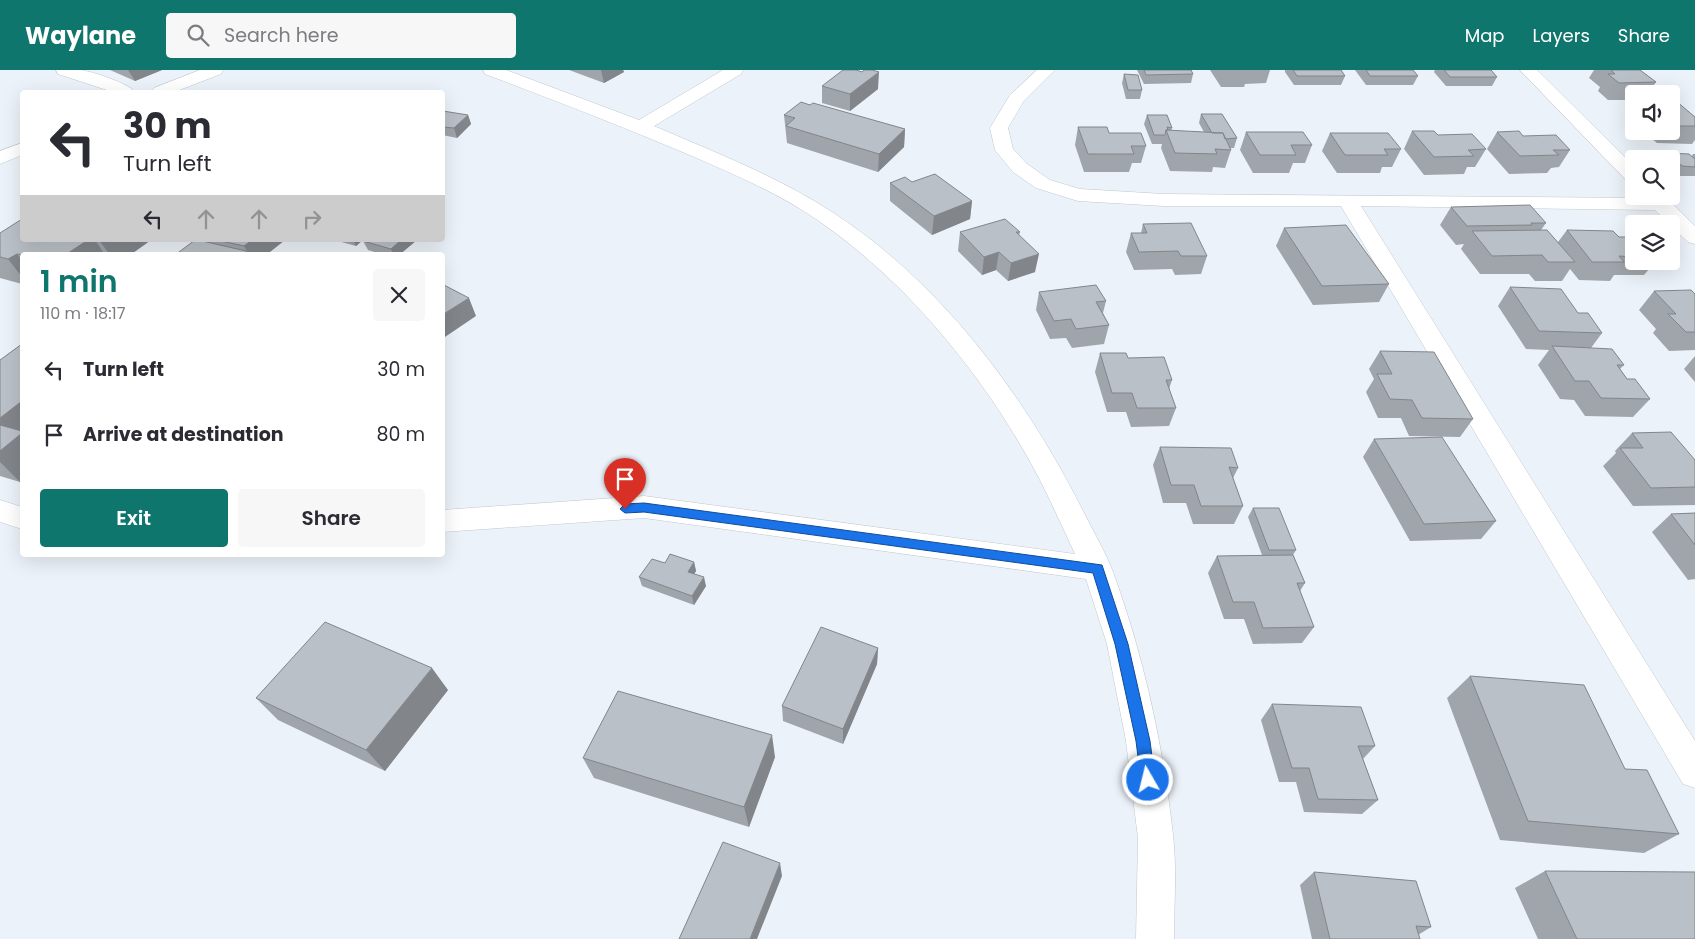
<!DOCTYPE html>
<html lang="en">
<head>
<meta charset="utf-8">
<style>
	body { margin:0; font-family:Poppins,sans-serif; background:#f7f7f7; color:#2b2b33; height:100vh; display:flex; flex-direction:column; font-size:19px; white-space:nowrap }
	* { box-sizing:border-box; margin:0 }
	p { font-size:16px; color:#7c7c81 }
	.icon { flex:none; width:28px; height:28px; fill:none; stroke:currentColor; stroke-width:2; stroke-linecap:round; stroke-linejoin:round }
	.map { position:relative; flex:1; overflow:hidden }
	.side { position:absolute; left:20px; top:182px; width:425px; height:305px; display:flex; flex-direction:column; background:#fff; border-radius:5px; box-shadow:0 5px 20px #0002 }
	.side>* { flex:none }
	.hud { position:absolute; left:20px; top:20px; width:425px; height:152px; border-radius:5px; box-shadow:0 5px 20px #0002; background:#fff; color:#2b2b33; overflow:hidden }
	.buttons { position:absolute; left:1625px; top:15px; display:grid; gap:10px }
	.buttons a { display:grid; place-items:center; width:55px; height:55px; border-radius:5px; background:#fff; box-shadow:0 5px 20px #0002; font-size:25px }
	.pin { position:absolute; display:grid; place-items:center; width:42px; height:42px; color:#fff; margin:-51px -21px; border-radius:50% 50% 50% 0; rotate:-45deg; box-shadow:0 0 5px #0007 }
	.pin .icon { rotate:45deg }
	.me { position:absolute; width:55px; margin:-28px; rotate:352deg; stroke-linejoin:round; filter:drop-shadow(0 0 4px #0008) }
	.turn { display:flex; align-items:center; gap:18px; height:105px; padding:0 20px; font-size:22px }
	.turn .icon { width:65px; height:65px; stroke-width:2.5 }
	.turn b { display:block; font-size:35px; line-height:42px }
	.lanes { display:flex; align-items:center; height:48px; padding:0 20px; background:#0003; justify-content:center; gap:25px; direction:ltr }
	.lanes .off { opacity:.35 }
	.round { display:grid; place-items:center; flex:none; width:52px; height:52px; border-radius:5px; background:#f7f7f7 }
	.head { display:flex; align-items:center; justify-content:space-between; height:85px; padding:0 20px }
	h1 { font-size:30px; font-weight:600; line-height:38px; color:#0f766e }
	.button { display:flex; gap:10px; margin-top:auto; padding:10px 20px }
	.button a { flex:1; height:58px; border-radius:5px; background:#0f766e; color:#fff; font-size:20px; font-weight:600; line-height:58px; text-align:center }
	.button a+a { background:#f7f7f7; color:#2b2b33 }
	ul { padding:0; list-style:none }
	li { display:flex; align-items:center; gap:15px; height:65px; padding:0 20px }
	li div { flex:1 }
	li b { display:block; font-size:19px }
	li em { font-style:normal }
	header { display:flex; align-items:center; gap:30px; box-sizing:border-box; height:70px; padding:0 25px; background:#0f766e; color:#fff }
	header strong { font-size:24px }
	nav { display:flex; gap:28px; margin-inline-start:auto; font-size:18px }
	.search { width:350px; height:45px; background:#f7f7f7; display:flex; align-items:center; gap:12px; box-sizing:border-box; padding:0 18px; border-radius:5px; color:#7c7c81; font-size:19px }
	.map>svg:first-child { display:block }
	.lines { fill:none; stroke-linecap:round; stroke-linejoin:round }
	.street-casing { stroke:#c2c8cf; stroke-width:1 }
	.street { fill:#fff; fill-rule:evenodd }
	.wall { fill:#a0a5ab }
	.shaded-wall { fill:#82868b }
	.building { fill:#bac0c7; stroke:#82868b }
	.route { fill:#1a73e8; stroke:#114b97 }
</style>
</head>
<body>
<header>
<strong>Waylane</strong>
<div class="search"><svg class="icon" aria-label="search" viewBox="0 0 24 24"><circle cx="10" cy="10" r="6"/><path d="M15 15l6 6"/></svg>Search here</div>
<nav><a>Map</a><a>Layers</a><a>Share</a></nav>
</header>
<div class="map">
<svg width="1695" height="869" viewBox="0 0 1695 869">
	<rect width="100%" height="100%" fill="#ecf2f9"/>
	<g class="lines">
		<!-- street casing -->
		<g class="street-casing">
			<path id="street" d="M56,0C64,0 72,0 80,0C91,1 128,13 135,22H113L58,4Z
				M200,0H223L221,4L174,22H151L154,18Z
				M483,0H506L639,50L723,0H743L741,4L654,56C714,82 777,106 832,142C942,213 1025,326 1083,441C1093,461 1105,481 1113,502C1144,587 1163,675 1173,765C1177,799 1174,835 1174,869H1136L1138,768L1126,671L1107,574L1086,509L644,448L442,462V440L644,426L1075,484C1064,460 1053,436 1041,412C990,313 911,215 819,151C780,124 736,105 692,86C624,57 554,30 485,4Z
				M1037,0H1055L1023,32L1008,58L1013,79L1027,94L1050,110L1080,119L1164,124L1643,128L1642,126H1664L1695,156V174L1688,172L1671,156V154H1669L1655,140L1361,136L1695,671V718L1683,714L1341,136H1164L1078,131L1036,118L1013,102L995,80L990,58L1010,25Z
				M1520,0H1537L1634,96V113L1627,111Z
				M22,73V85L0,94V81Z
				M0,430L22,437V459L0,452Z"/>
		</g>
		<!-- street -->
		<use href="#street" class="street"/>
	</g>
	<!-- wall -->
	<path class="wall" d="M110,0H162L135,11Z
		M569,0H623L624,2L604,13Z
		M1137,0H1191L1193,4L1191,13L1144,14Z
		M1210,0H1270L1266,13L1245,14L1244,17H1221Z
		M1285,0H1341L1345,6L1341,15H1294L1285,2Z
		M1355,0H1413L1418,6L1413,15H1366Z
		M1435,0H1491L1497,7L1492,16H1446L1434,2Z
		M1594,0H1640L1656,12L1648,24H1634V30H1608L1598,21L1600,17L1589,8Z
		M862,2L878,19L850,41L822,33V16Z
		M1124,4L1142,20L1140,29H1126L1122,13Z
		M1671,31L1695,47V70L1692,74L1657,73L1645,63L1646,61H1671Z
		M810,35L905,59L904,77L878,102L787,73L784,45Z
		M442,42L468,45L471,54L457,68L442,65Z
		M1201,44L1237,68L1234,78H1230L1231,80L1225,98L1213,97L1212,102L1170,101L1161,78L1162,74H1152L1144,54L1147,45L1172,58L1171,61L1204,62L1199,53Z
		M1078,57L1109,63L1146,76L1141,93H1132L1129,102H1084L1075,75Z
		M1412,61L1438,65L1486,79L1475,97H1467L1464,104L1424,105L1404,79Z
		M1246,62L1312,75L1305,93H1293L1289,103H1253L1240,80Z
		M1497,62L1523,66L1570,80L1559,97L1551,98L1547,103L1509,104L1487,79Z
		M1330,63L1401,79L1392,97H1382L1380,103H1337L1322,81Z
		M1668,83L1692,86L1693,84H1695V106H1675L1671,102V89H1664Z
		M912,112L972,131L970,149L932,165L890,131V113Z
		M1451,137L1546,153L1541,160L1558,172L1567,160L1619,167H1634V191H1656L1644,205H1614L1610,211L1579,210L1570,199L1562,211H1535L1529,204H1480L1461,179L1464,174L1456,175L1440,155Z
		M1143,154L1207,186L1201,204L1175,205L1172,199L1134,200L1126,182L1131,163H1141Z
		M1284,158L1389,214L1379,232L1313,235L1276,176Z
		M960,162H1020L1019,165L1035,202L1008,211L996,200L982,205L958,181Z
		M0,163L22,170H151L130,185H22V214L0,208Z
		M202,170H285L266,185H175L202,171Z
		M334,170H363L356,176Z
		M365,170H417L399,185H384L368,180L363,171Z
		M1510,217L1578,243L1602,263L1591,278L1624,295L1620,299L1627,309L1650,329L1633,347L1585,346L1574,330L1560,329L1538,295L1549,280L1526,279L1498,236Z
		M1654,221L1695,224V280L1669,281L1653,263L1656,259L1639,240Z
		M1039,222L1106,231L1103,243L1109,255L1104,274L1072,278L1066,268L1050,269L1036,240Z
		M22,274V410L20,412L0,406V290Z
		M1380,281L1473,349L1460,367L1409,366L1401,348H1378L1366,322L1374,309L1369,299Z
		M1100,283L1128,288L1172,310L1169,319L1176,338L1169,356L1131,357L1126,342H1107L1095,302Z
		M1695,286V312L1684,299Z
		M1632,363L1695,390V435L1633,436L1603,396L1616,383L1615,381Z
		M1374,369L1496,451L1481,469L1410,471L1363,387Z
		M1160,377L1238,398L1233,408L1243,436L1234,454H1193L1186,433H1163L1153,395Z
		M1253,438L1296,480L1293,485L1305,513L1300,521L1314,557L1302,573L1253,574L1244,549H1224L1208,503L1217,486L1262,485L1248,447Z
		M1695,443V509L1688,510L1652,462L1671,444Z
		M694,492L696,501L694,504L706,516L694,535L642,516L639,507L665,493Z
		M878,578L877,594L843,674L783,651L782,636Z
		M1470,606L1625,699L1679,764L1644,783L1500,770L1447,628Z
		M448,620L385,701L278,650L256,628Z
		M1272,634L1375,676L1363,689L1378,730L1362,744L1304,742L1296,712H1279L1261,650Z
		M775,687L749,757L594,708L583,688Z
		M1545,801L1695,869H1538L1515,818Z
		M1314,802L1431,857L1418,865L1420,869H1312L1300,815Z"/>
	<!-- shaded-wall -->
	<path class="shaded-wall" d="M128,0H162L135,11Z
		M601,0H623L624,2L604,13Z
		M879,2L878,19L850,41V24Z
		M468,45L471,54L457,68L454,58Z
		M905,59L904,77L878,102L879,84Z
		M972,131L970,149L932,165L934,146Z
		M71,170H95L105,185H65Z
		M99,170H151L130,185H110Z
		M252,170H285L266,185H249L244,176Z
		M353,170H363L356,176Z
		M401,170H417L399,185H394L391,179Z
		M246,181L248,185H242Z
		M999,182L996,200L982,205L984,187Z
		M17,184L22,190V207L8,189Z
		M1039,184L1035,202L1008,211L1011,193Z
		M469,228L476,246L442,269V245Z
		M22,331V410L20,412L0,392V348Z
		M694,492L696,501L690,511L688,502Z
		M704,507L706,516L694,535L692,526Z
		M878,578L877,594L843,674V659Z
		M432,598L448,620L385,701L366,680Z
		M772,665L775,687L749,757L744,737Z
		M780,793L782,806L757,869H750Z"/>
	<!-- building -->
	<path class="building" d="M843,0H856L862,2L864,0H872L879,2L850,24L822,16Z
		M1144,0H1191L1193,4L1146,5Z
		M1293,0H1341L1345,6H1297Z
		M1366,0H1413L1418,6H1370Z
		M1444,0H1491L1497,7H1450Z
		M1611,0H1640L1656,12L1619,13L1608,4H1615Z
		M1124,4L1138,5L1142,20H1128Z
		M1671,31H1676L1695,47V56H1671Z
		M801,32L810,35L813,33L905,59L879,84L786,56L795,48L784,45Z
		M443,41L468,45L454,58L442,57V42Z
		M1201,44H1222L1237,68L1225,69L1223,63H1212Z
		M1147,45H1167L1172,58L1167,57L1168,60H1166L1165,65H1154Z
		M1078,57H1107L1109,63H1141L1146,76H1131L1134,84H1088Z
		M1166,60L1223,63L1231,80L1215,79L1217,84L1175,83Z
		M1412,61H1434L1438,65L1472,64L1486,79L1468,80L1474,86L1434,87Z
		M1519,61L1523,66L1556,65L1570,80H1553L1559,85L1520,86L1497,62Z
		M1246,62H1303L1312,75H1291L1296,85H1260Z
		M1330,63H1388L1401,79H1384L1388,85H1345Z
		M1668,83L1689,84L1695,89V97L1682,96Z
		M935,104L972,131L934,146L890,113L905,107L912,112Z
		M1530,135L1546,153H1531L1532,155L1467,156L1451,137Z
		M22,149V170H88L65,185H23L17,184L8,189L0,187V163Z
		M1005,149L1020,162H1016L1039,184L1011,193L999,182L984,187L960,162Z
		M1191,153L1207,186H1181L1178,181L1139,182L1131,163H1147L1143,154Z
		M1346,155L1389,214L1322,216L1284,158Z
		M1547,160L1575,192H1548L1542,185L1492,186L1472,161Z
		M1567,160L1613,161L1619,167H1634V187L1619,186L1624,192H1592Z
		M195,170H198L246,181L242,185H175Z
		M217,170H252L244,176Z
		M365,170H401L391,179L363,171Z
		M442,214L469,228L442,245Z
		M1096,215L1106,231L1096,232L1109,255L1076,259L1071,249L1054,251L1039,222Z
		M1510,217L1561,219L1578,243H1588L1602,263L1539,261Z
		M1691,220L1695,224V262H1686L1668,244H1676L1654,221Z
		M22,274V331L0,348V290Z
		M1552,276L1612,279L1624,295H1617L1627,309H1635L1650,329L1601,328L1589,311H1575Z
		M1380,281L1434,282L1473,349L1422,348L1412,330L1390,329L1377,304H1392Z
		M1100,283H1126L1128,288L1164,287L1172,310H1166L1176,338H1137L1132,323H1112Z
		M0,355L22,361V363L0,381Z
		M1671,362L1695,390V417L1651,418L1620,378H1643L1632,363Z
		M1442,367L1496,451L1424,454L1374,369Z
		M1160,377L1231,378L1238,398L1229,397L1243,436H1201L1194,415H1171Z
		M1253,438H1279L1296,480H1269Z
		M1695,443V475L1671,444Z
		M670,484L694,492L688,502L704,507L692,526L639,507L652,489L665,493Z
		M1293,485L1305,513H1297L1314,557L1263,558L1254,532H1233L1217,486Z
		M325,552L432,598L366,680L256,628Z
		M821,557L878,578L843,659L782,636Z
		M1470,606L1584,615L1625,699L1647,700L1679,764L1528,751Z
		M618,621L772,665L744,737L583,688Z
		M1272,634L1361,637L1375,676H1358L1378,730L1318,729L1309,698H1292Z
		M723,772L780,793L750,869H679Z
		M1545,801L1695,802V869H1577Z
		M1314,802L1416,811L1431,857L1416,856L1420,869H1330Z"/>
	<!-- route -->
	<path class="route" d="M644,433L1102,495L1128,574L1150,671L1155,710L1153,715L1148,717L1143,715L1141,710L1136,671L1115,574L1093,503L644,442L625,443L620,439L625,434Z"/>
</svg>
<div class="buttons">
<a><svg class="icon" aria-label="sound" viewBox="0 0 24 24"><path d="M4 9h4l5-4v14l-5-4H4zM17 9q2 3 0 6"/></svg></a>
<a><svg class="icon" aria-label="search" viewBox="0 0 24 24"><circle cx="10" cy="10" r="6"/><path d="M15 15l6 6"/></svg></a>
<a><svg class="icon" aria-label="layers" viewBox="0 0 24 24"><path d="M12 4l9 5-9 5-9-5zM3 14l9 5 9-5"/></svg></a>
</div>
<div class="pin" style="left:625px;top:439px;background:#d93025"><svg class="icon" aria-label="arrive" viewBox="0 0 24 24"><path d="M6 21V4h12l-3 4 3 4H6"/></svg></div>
<svg class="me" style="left:1148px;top:710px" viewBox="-20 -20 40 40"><circle r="17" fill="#1a73e8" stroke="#fff" stroke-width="3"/><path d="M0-11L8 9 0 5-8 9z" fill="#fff"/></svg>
<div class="hud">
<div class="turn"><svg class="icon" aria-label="left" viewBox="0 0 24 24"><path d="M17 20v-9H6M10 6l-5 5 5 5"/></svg><div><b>30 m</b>Turn left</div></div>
<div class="lanes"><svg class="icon" aria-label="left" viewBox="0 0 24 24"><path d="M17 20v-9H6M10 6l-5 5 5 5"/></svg><svg class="icon off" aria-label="ahead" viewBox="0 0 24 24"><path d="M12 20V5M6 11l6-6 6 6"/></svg><svg class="icon off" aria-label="ahead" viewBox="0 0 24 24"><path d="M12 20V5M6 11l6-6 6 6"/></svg><svg class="icon off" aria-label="right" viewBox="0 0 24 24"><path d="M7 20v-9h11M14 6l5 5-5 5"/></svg></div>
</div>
<section class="side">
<div class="head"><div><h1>1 min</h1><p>110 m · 18:17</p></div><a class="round"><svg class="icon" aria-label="close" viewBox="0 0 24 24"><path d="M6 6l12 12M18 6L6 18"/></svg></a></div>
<ul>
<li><svg class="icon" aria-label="left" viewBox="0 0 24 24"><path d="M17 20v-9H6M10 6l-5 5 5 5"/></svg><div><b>Turn left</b></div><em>30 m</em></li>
<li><svg class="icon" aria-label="arrive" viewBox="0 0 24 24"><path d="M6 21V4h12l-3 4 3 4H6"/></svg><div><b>Arrive at destination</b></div><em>80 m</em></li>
</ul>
<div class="button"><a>Exit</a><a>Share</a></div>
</section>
</div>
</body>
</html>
